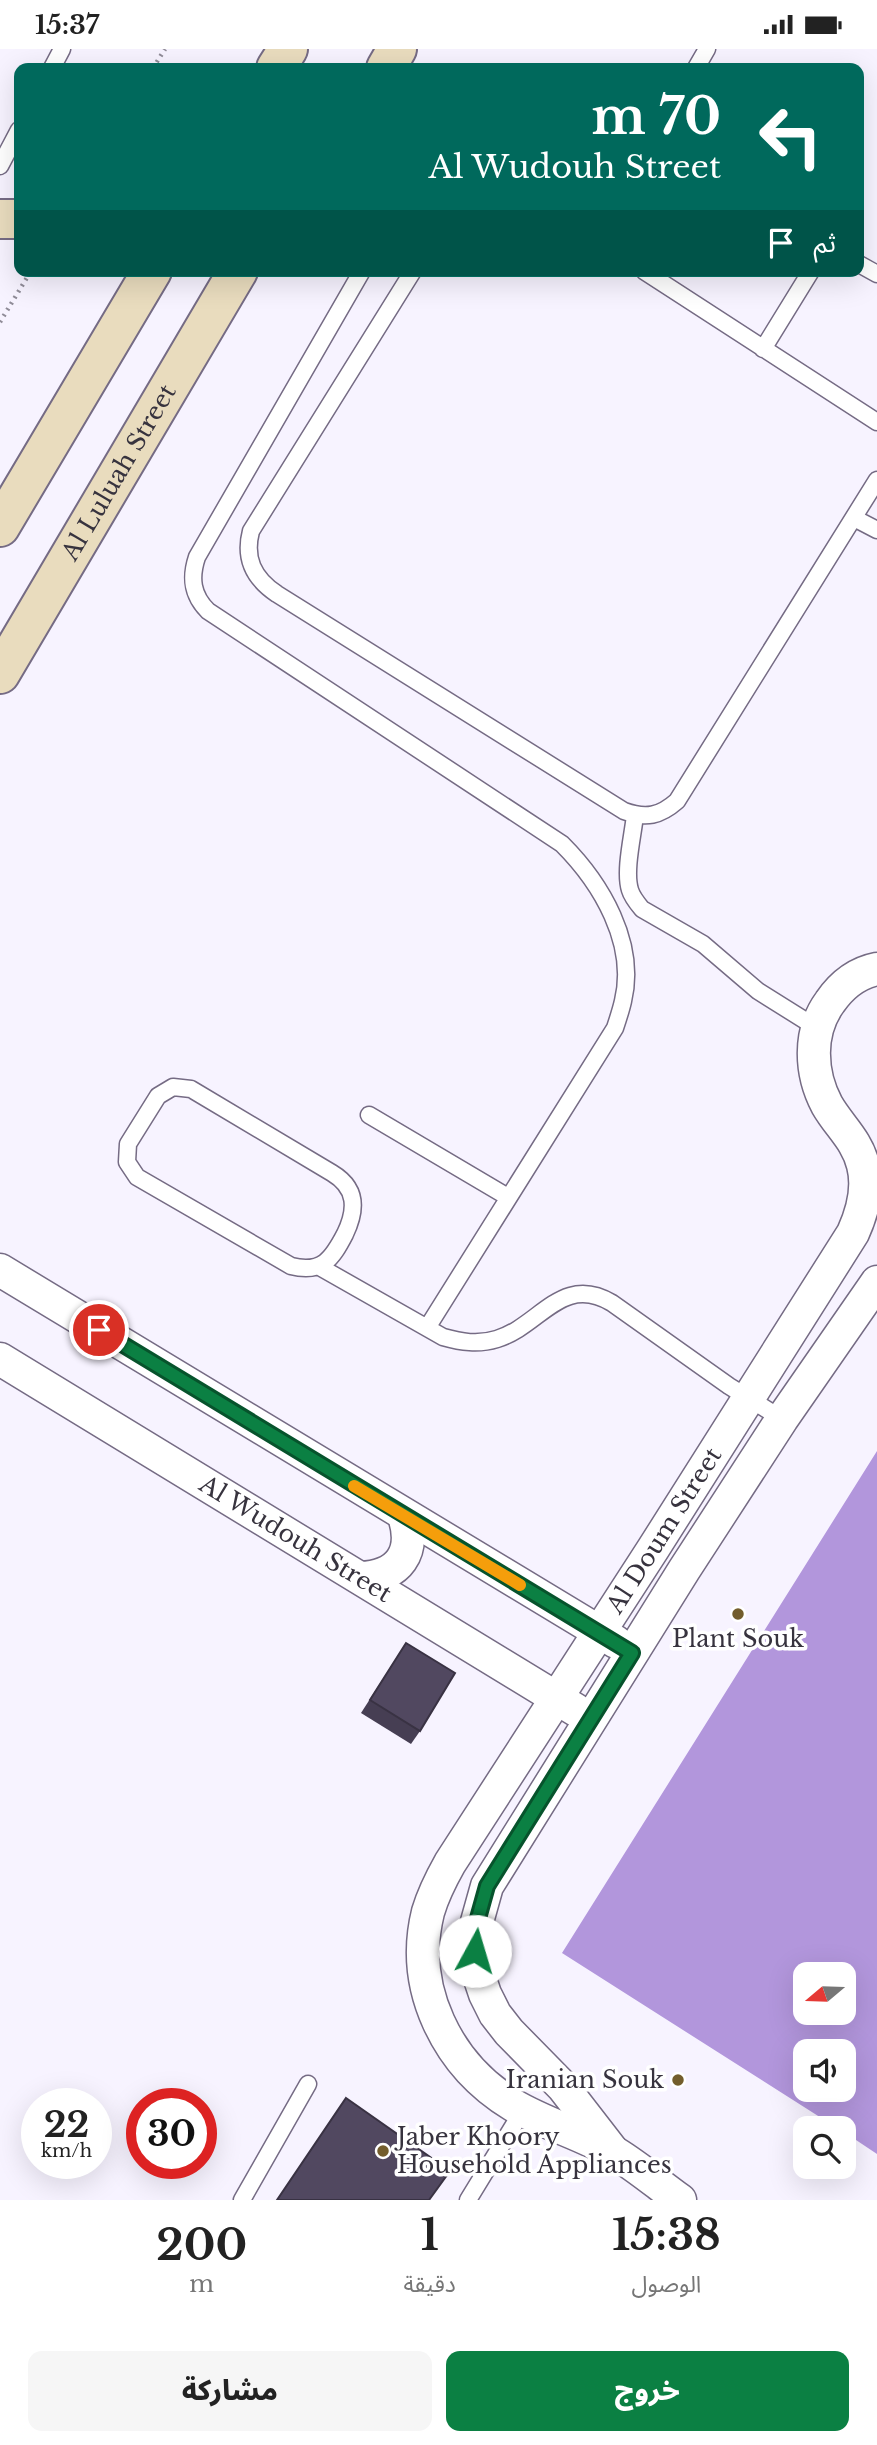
<!DOCTYPE html>
<html lang="ar">
<head>
<meta charset="utf-8">
<style>
	body { margin:0; font-family:"Libre Baskerville","Noto Sans Arabic",serif; background:#f6f6f6; color:#222; direction:rtl; height:100vh; display:flex; flex-direction:column; font-size:26px; white-space:nowrap }
	* { box-sizing:border-box; margin:0 }
	p { font-size:23px; color:#767676 }
	.icon { flex:none; width:38px; height:38px; fill:none; stroke:currentColor; stroke-width:2; stroke-linecap:round; stroke-linejoin:round }
	.map { position:relative; height:2151px; overflow:hidden; direction:ltr }
	.panel { display:flex; flex-direction:column; background:#fff; flex:1 }
	.panel>* { flex:none }
	.banner { position:absolute; left:14px; top:14px; width:850px; height:214px; border-radius:14px; box-shadow:0 7px 28px #0002; direction:rtl; background:#00695c; color:#fff; overflow:hidden }
	.needle { width:46px; rotate:251deg }
	.buttons { position:absolute; left:793px; top:1913px; display:grid; gap:14px }
	.buttons a { display:grid; place-items:center; width:63px; height:63px; border-radius:14px; background:#fff; box-shadow:0 7px 28px #0002; font-size:35px }
	.speed { position:absolute; left:21px; top:2039px; display:flex; gap:14px; font-size:35px; font-weight:700; text-align:center }
	.speed>* { display:grid; place-content:center; width:91px; height:91px; border-radius:50%; background:#fff; box-shadow:0 7px 28px #0002; line-height:1 }
	.speed small { font-size:18px; font-weight:400 }
	.speed .limit { border:10px solid #d22; background:#fff; color:#111 }
	.pin { position:absolute; display:grid; place-items:center; width:60px; height:60px; color:#fff; margin:-30px; border:4px solid #fff; border-radius:50%; box-shadow:0 2px 7px #0007 }
	.me { position:absolute; width:77px; margin:-38px; rotate:6deg; stroke-linejoin:round; filter:drop-shadow(0 0 5px #0008) }
	.turn { display:flex; align-items:center; gap:24px; height:147px; padding:0 28px; font-size:32px }
	.turn .icon { width:91px; height:91px; stroke-width:2.5 }
	.turn b { display:block; font-size:49px; line-height:60px }
	.then { display:flex; align-items:center; height:66px; padding:0 28px; background:#0003; gap:14px; font-size:26px }
	.eta { display:flex; justify-content:space-evenly; align-items:center; height:119px; text-align:center }
	.eta b { font-size:42px; font-weight:800; line-height:49px }
	.button { display:flex; gap:14px; margin-top:auto; padding:14px 28px }
	.button a { flex:1; height:80px; border-radius:14px; background:#0b8043; color:#fff; font-size:28px; font-weight:800; line-height:80px; text-align:center }
	.button a+a { background:#f6f6f6; color:#222 }
	.status { display:flex; justify-content:space-between; align-items:center; height:49px; padding:0 35px; background:#fff; direction:ltr }
	.status svg { height:19px; fill:currentColor }
	.map>svg:first-child { display:block }
	.water { fill:#b296dc; fill-rule:evenodd }
	.lines { fill:none; stroke-linecap:round; stroke-linejoin:round }
	.lane-casing { stroke:#756b84; stroke-width:19 }
	.street-casing { stroke:#756b84; stroke-width:35 }
	.secondary-casing { stroke:#756b84; stroke-width:42 }
	.path { stroke:#908c98; stroke-width:4.5; stroke-dasharray:2 5; stroke-linecap:butt }
	.lane { stroke:#fff; stroke-width:16 }
	.street { stroke:#fff; stroke-width:32 }
	.secondary { stroke:#e9dcbe; stroke-width:38 }
	.wall { fill:#463e53 }
	.building { fill:#514860; stroke:#393243; stroke-width:2 }
	.route-casing { stroke:#07532c; stroke-width:18 }
	.route { stroke:#0b8043; stroke-width:12 }
	.slow { stroke:#f59e0b; stroke-width:12 }
	.poi-dot { fill:#735d2c; stroke:#fff; stroke-width:2.5 }
	.labels { text-anchor:middle; stroke-width:7; stroke-linejoin:round; paint-order:stroke }
	.street-label { font-size:24px; fill:#37333e; stroke:#fff }
	.poi-label { font-size:24px; fill:#37333e; stroke:#fff }
</style>
</head>
<body>
<div class="status"><b>15:37</b><svg viewBox="0 0 49 12"><path d="M0 12V9h3v3zM5 12V6h3v6zM10 12V3h3v9zM15 12V0h3v12zM26 1h20v11H26zM47 4h2v5h-2z"/></svg></div>
<div class="map">
<svg width="877" height="2151" viewBox="0 0 877 2151">
	<rect width="100%" height="100%" fill="#f7f3ff"/>
	<!-- water -->
	<path class="water" d="M877,1402V2105L844,2083V2079H837L562,1904ZM805,1925H844V1964H805ZM805,2002H844V2040H805Z"/>
	<g class="lines">
		<!-- lane casing -->
		<g class="lane-casing">
			<path id="lane" d="M52,19L62,0
				M696,19L707,0
				M0,117L19,81
				M859,215L877,225
				M362,222L197,508C190,529 192,546 208,562L562,795C601,834 637,894 623,952C621,961 618,970 615,979L427,1279
				M413,222L251,482C244,509 253,529 277,545L624,762C646,770 660,767 677,752L877,431
				M644,222L877,373
				M763,300L811,222
				M854,469L877,481
				M635,766C633,786 624,822 630,841C632,848 637,854 642,860L703,895L758,942L817,979
				M173,1038L191,1040L332,1124C357,1139 357,1160 345,1185C332,1210 322,1225 291,1217L137,1128L127,1113L128,1095L158,1047Z
				M369,1066L508,1148
				M318,1217L443,1288C461,1293 478,1296 497,1290C540,1277 562,1224 612,1254L729,1337L782,1370
				M242,2151L308,2035
				M468,2151L523,2061"/>
		</g>
		<!-- street casing -->
		<g class="street-casing">
			<g id="street">
				<path d="M0,1221L616,1593"/>
				<path id="s1" d="M0,1310L576,1661"/>
				<path d="M361,1529C399,1527 416,1504 404,1467"/>
				<path d="M611,2100L563,2038L509,1983L495,1965L485,1945L478,1924L475,1880L487,1837L684,1521L782,1370L877,1233"/>
				<path id="s2" d="M680,2151C659,2136 638,2118 615,2104C582,2085 545,2075 513,2056C447,2016 409,1939 428,1863C433,1846 441,1830 450,1814L653,1500L853,1184C863,1162 869,1139 863,1116C857,1091 839,1077 827,1056C810,1024 808,983 830,953C841,937 857,924 877,920"/>
			</g>
		</g>
		<!-- secondary casing -->
		<g class="secondary-casing">
			<g id="secondary">
				<path d="M276,19L288,0"/>
				<path d="M386,19L397,0"/>
				<path d="M0,170H19"/>
				<path d="M0,478L152,222"/>
				<path id="s3" d="M0,625L238,222"/>
			</g>
		</g>
		<!-- path -->
		<path class="path" d="M153,19L165,0
			M0,273L31,222"/>
		<!-- lane -->
		<use href="#lane" class="lane"/>
		<!-- street -->
		<use href="#street" class="street"/>
		<!-- secondary -->
		<use href="#secondary" class="secondary"/>
	</g>
	<!-- wall -->
	<path class="wall" d="M406,1594L420,1682L411,1695L361,1664Z"/>
	<!-- building -->
	<path class="building" d="M406,1594L455,1624L420,1682L370,1651Z
		M346,2049L450,2122L429,2151H277Z"/>
	<g class="lines">
		<!-- route casing -->
		<g class="route-casing">
			<path id="route" d="M99,1281L632,1604L487,1837L475,1880V1902"/>
		</g>
		<!-- route -->
		<use href="#route" class="route"/>
		<!-- slow -->
		<path class="slow" d="M354,1437L520,1536"/>
	</g>
	<!-- markers -->
	<g class="poi-dot">
		<circle cx="738" cy="1565" r="7"/>
		<circle cx="678" cy="2031" r="7"/>
		<circle cx="383" cy="2102" r="7"/>
	</g>
	<g class="labels">
		<!-- street labels -->
		<g class="street-label">
			<text dy="8" stroke="none"><textPath href="#s3" startOffset="234">Al Luluah Street</textPath></text>
			<text dy="8" stroke="none"><textPath href="#s2" startOffset="868">Al Doum Street</textPath></text>
			<text dy="8" stroke="none"><textPath href="#s1" startOffset="346">Al Wudouh Street</textPath></text>
		</g>
		<!-- poi labels -->
		<g class="poi-label">
			<text x="738" y="1598">Plant Souk</text>
			<text x="664" y="2039" text-anchor="end">Iranian Souk</text>
			<text x="397" y="2096" text-anchor="start">Jaber Khoory<tspan x="397" dy="28">Household Appliances</tspan></text>
		</g>
	</g>
</svg>
<div class="buttons">
<a><svg class="needle" viewBox="-14 -14 28 28"><path d="M0-13l5 13h-10z" fill="#e53935"/><path d="M0 13l5-13h-10z" fill="#767676"/></svg></a>
<a><svg class="icon" aria-label="sound" viewBox="0 0 24 24"><path d="M4 9h4l5-4v14l-5-4H4zM17 9q2 3 0 6"/></svg></a>
<a><svg class="icon" aria-label="search" viewBox="0 0 24 24"><circle cx="10" cy="10" r="6"/><path d="M15 15l6 6"/></svg></a>
</div>
<div class="speed"><div>22<small>km/h</small></div><div class="limit">30</div></div>
<div class="pin" style="left:99px;top:1281px;background:#d93025"><svg class="icon" aria-label="arrive" viewBox="0 0 24 24"><path d="M6 21V4h12l-3 4 3 4H6"/></svg></div>
<svg class="me" style="left:475px;top:1902px" viewBox="-20 -20 40 40"><circle r="19" fill="#fff"/><path d="M0-13L10 11 0 6-10 11z" fill="#0b8043"/></svg>
<div class="banner">
<div class="turn"><svg class="icon" aria-label="left" viewBox="0 0 24 24"><path d="M17 20v-9H6M10 6l-5 5 5 5"/></svg><div><b>70 m</b>Al Wudouh Street</div></div>
<div class="then">ثم<svg class="icon" aria-label="arrive" viewBox="0 0 24 24"><path d="M6 21V4h12l-3 4 3 4H6"/></svg></div>
</div>
</div>
<section class="panel">
<div class="eta">
<div><b>15:38</b><p>الوصول</p></div>
<div><b>1</b><p>دقيقة</p></div>
<div><b>200</b><p>m</p></div>
</div>
<div class="button"><a>خروج</a><a>مشاركة</a></div>
</section>
</body>
</html>
